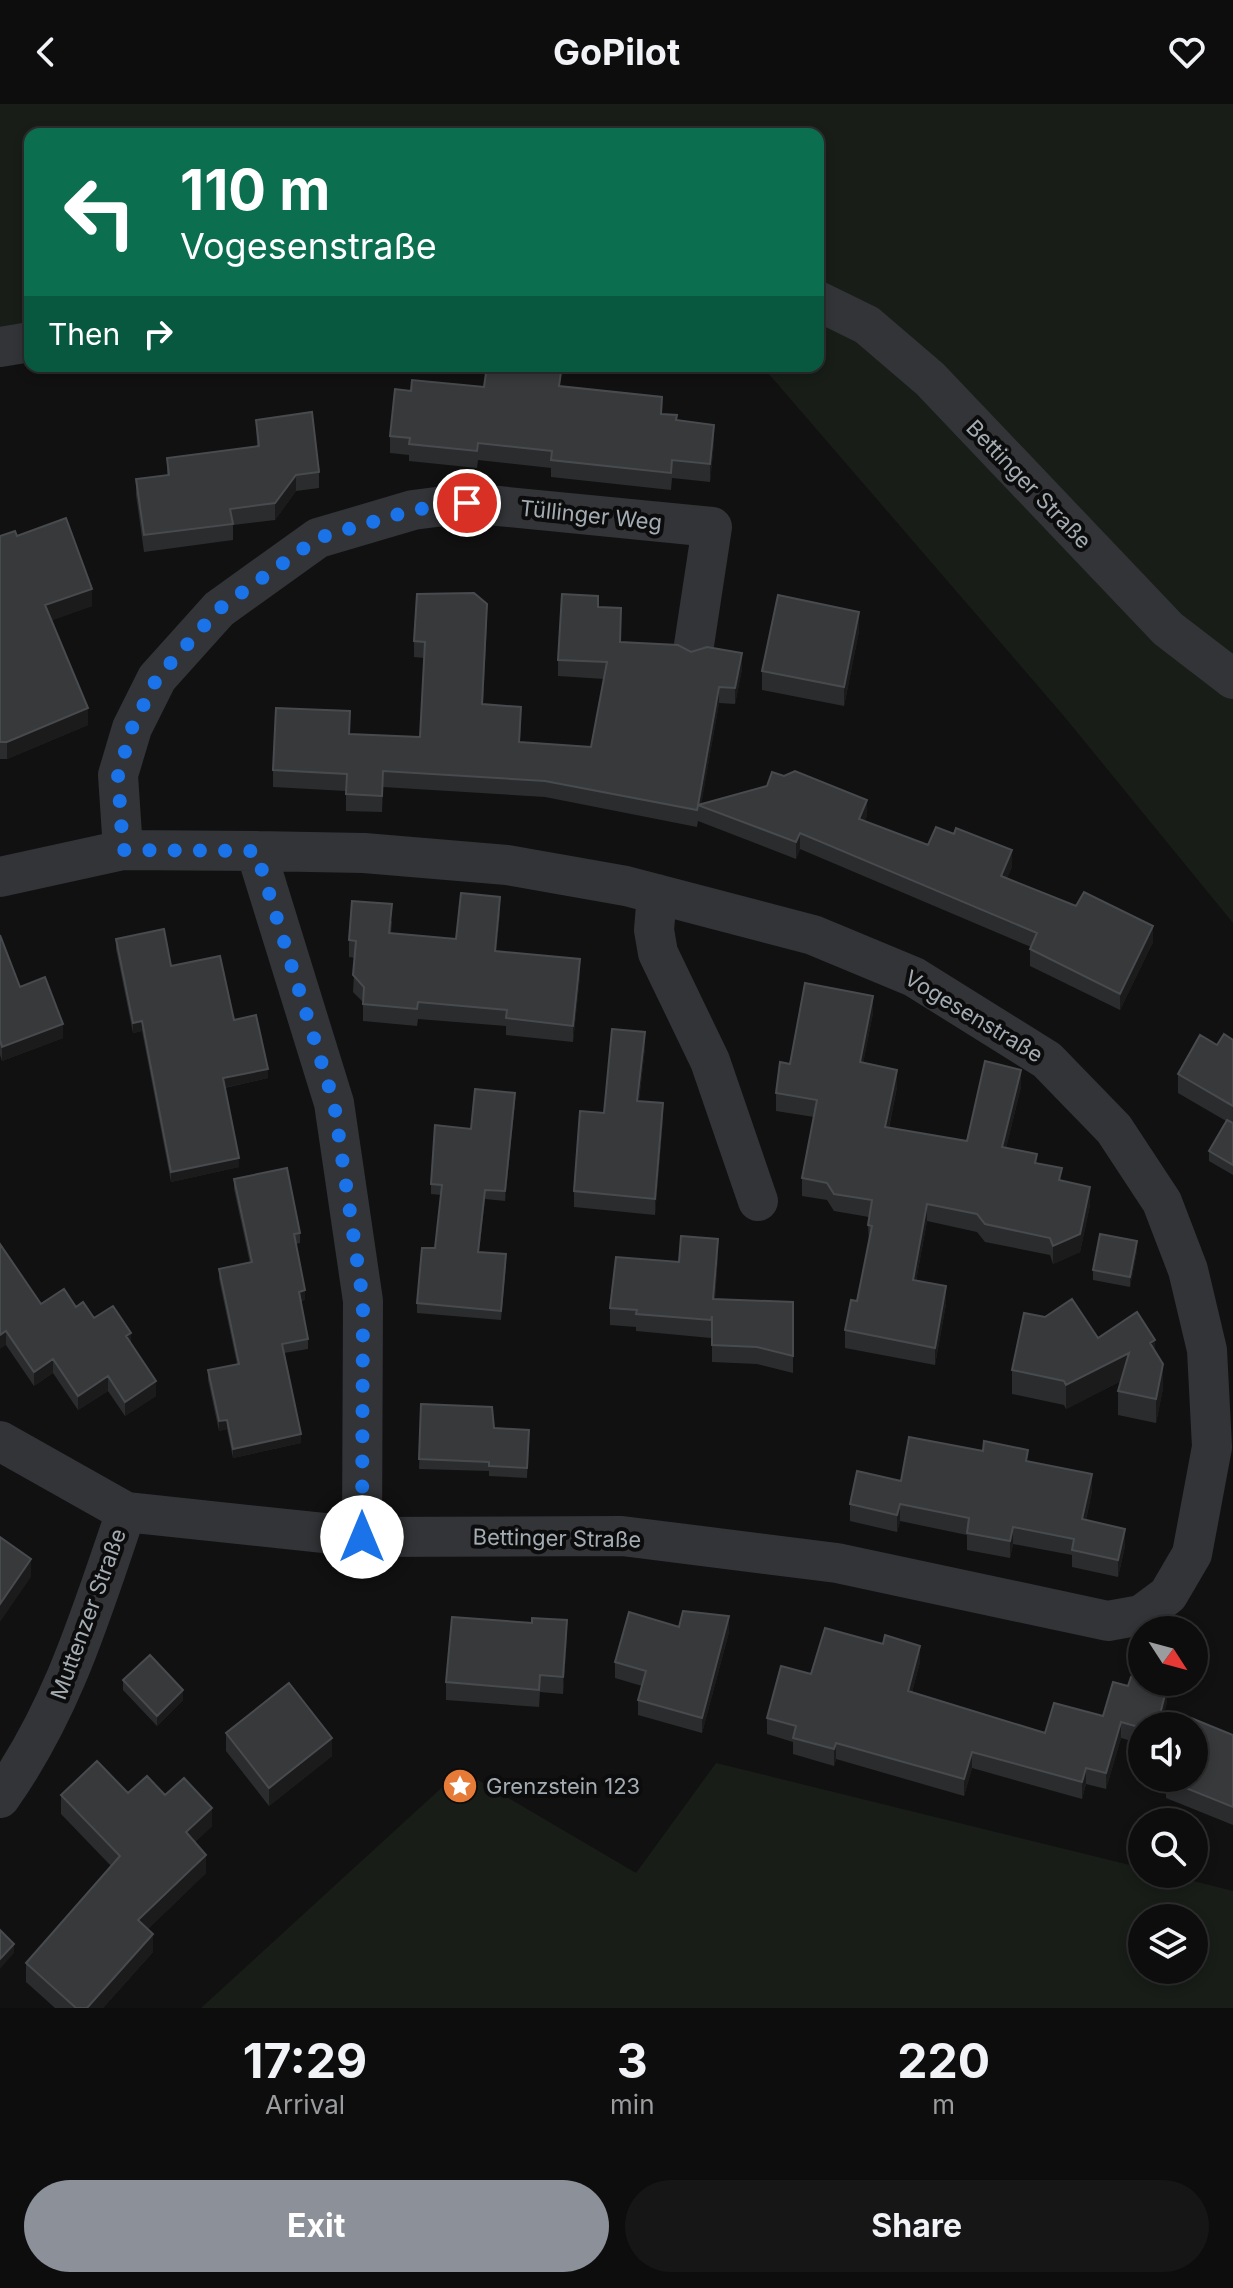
<!DOCTYPE html>
<html lang="en">
<head>
<meta charset="utf-8">
<style>
	body { margin:0; font-family:Inter,sans-serif; background:#161617; color:#f1f3f6; height:100vh; display:flex; flex-direction:column; font-size:30px; white-space:nowrap }
	* { box-sizing:border-box; margin:0 }
	p { font-size:26px; color:#9a9c9e }
	.icon { flex:none; width:44px; height:44px; fill:none; stroke:currentColor; stroke-width:2; stroke-linecap:round; stroke-linejoin:round }
	.map { position:relative; height:1904px; overflow:hidden }
	.sheet { display:flex; flex-direction:column; background:#0d0d0e; flex:1 }
	.sheet>* { flex:none }
	.banner { position:absolute; left:24px; top:24px; width:800px; height:244px; border-radius:16px; box-shadow:0 4px 12px #0003,0 0 0 2px #2d2d2e; background:#0b6e4f; color:#fff; overflow:hidden }
	.needle { width:52px; rotate:126deg }
	.tools { position:absolute; left:1128px; top:1512px; display:grid; gap:16px }
	.tools a { display:grid; place-items:center; width:80px; height:80px; border-radius:50%; background:#0d0d0e; box-shadow:0 4px 12px #0003,0 0 0 2px #2d2d2e; font-size:40px }
	.pin { position:absolute; display:grid; place-items:center; width:68px; height:68px; color:#fff; margin:-34px; border:4px solid #fff; border-radius:50%; box-shadow:0 2px 8px #0007 }
	.me { position:absolute; width:88px; margin:-44px; rotate:0deg; stroke-linejoin:round; filter:drop-shadow(0 0 6px #0008) }
	.turn { display:flex; align-items:center; gap:28px; height:168px; padding:0 24px; font-size:36px }
	.turn .icon { width:104px; height:104px; stroke-width:2.5 }
	.turn b { display:block; font-size:56px; line-height:68px }
	.then { display:flex; align-items:center; height:76px; padding:0 24px; background:#0003; gap:16px; font-size:30px }
	.eta { display:flex; justify-content:space-evenly; align-items:center; height:136px; text-align:center }
	.eta b { font-size:48px; font-weight:700; line-height:56px }
	.button { display:flex; gap:16px; margin-top:auto; padding:16px 24px }
	.button a { flex:1; height:92px; border-radius:48px; background:#8c9099; color:#fff; font-size:32px; font-weight:700; line-height:92px; text-align:center }
	.button a+a { background:#161617; color:#f1f3f6 }
	header { display:flex; justify-content:space-between; align-items:center; height:104px; padding:0 24px; background:#0d0d0e; font-size:36px; font-weight:700 }
	.map>svg:first-child { display:block }
	.green { fill:#181d18; fill-rule:evenodd }
	.lines { fill:none; stroke-linecap:round; stroke-linejoin:round }
	.minor { stroke:#323437; stroke-width:40 }
	.wall { fill:#2a2c2d }
	.shaded-wall { fill:#1b1b1c }
	.building { fill:#37393b; stroke:#484b4e; stroke-width:2 }
	.route { stroke:#1a73e8; stroke-width:14; stroke-dasharray:0 25.2 }
	.labels { text-anchor:middle; stroke-width:8; stroke-linejoin:round; paint-order:stroke }
	.street-label { font-size:22px; fill:#a3acb2; stroke:#0c0c0d }
	.poi-label { font-size:22px; fill:#a3acb2; stroke:#0c0c0d; text-anchor:start }
</style>
</head>
<body>
<header><svg class="icon" aria-label="back" viewBox="0 0 24 24"><path d="M15 5l-7 7 7 7"/></svg>GoPilot<svg class="icon" aria-label="heart" viewBox="0 0 24 24"><path d="M12 20l-8-8c-3-5 5-10 8-4 3-6 11-1 8 4z"/></svg></header>
<div class="map">
<svg width="1233" height="1904" viewBox="0 0 1233 1904">
	<rect width="100%" height="100%" fill="#111112"/>
	<!-- green -->
	<path class="green" d="M0,0H1233V819L1063,611L762,262H818V30H30V238L0,243Z
		M716,1659L1142,1764V1770H1165L1233,1787V1904H201L461,1666L636,1769ZM1142,1814H1194V1866H1142Z"/>
	<g class="lines">
		<!-- minor -->
		<path class="minor" d="M818,197L867,221L930,275L1168,525L1233,575
			M0,243L30,238
			M123,746L118,671L132,624L157,574L219,505L318,434L413,406L467,399L712,423L694,541
			M256,747L334,999L363,1197L362,1433
			M0,773L123,746L256,747L364,749L507,761L626,782L813,831L914,873L1047,956L1114,1025L1162,1098L1188,1166L1207,1246L1212,1343L1192,1450L1168,1491L1141,1511L1108,1517L837,1459L622,1432L362,1433L126,1408L0,1337
			M657,790L654,826L658,849L710,957L758,1097
			M0,1694C63,1605 91,1510 126,1408"/>
	</g>
	<!-- wall -->
	<path class="wall" d="M561,282L662,310L677,316L714,338L710,378L672,374L671,386L551,373V364L478,356L477,364L409,357V351L390,349V332L411,287L484,283Z
		M256,316L319,368V384L296,387L275,416L233,421V436L144,448L136,391V375L167,371V354L257,342Z
		M0,432H17L92,502L52,516L88,621L7,655H0Z
		M598,503L621,521L620,538L691,548L742,565L735,600L719,599L701,700L867,712L864,717L928,741L1012,763L1007,774L1153,838L1120,906L1030,862V845L1031,843L800,745L796,755L698,717L697,723L545,693L383,683L382,708L346,707V687L273,683V666L350,630L420,633L424,554L414,553V537L487,517L483,600L521,619L520,638L591,643L604,575L558,572V556Z
		M859,527L844,602L762,586V567Z
		M500,809L496,847L580,872L573,938L506,931V922L418,915L417,922L363,917V898L353,888L355,854L349,853V836L392,817L391,829L456,835Z
		M0,831L20,883L63,934L2,957L0,951Z
		M116,835L171,862L234,916L268,974L225,984L239,1063L171,1078L142,927L133,929L116,845Z
		M873,909L863,959L897,983L889,1024L967,1037L1021,983L1006,1044L1037,1059L1062,1077L1090,1101L1080,1148L1053,1160L1050,1151L985,1138L977,1128L927,1117L916,1177L946,1200L935,1261L845,1244V1226L857,1197L869,1139L868,1121L869,1113L834,1107L827,1096L802,1092V1074L814,1013L776,1007V989L790,960Z
		M1233,936V1071L1209,1057V1047L1226,1017L1178,989V970L1217,941Z
		M645,944L639,997L663,1015L655,1111L574,1103V1087L604,1009Z
		M515,998L505,1097L485,1095L479,1148L506,1160L501,1216L417,1209V1199L435,1144L441,1091L431,1090V1080L471,1025Z
		M234,1075L300,1129V1139L296,1140L305,1196L301,1197L308,1235V1245L284,1249L301,1339L233,1354L227,1325L219,1327L208,1276V1266L237,1260L219,1175V1165L250,1159L234,1085Z
		M0,1140L41,1200L76,1203L131,1240L156,1292L125,1312L108,1287L78,1306L53,1269L34,1282L6,1241Z
		M1137,1147L1130,1183L1093,1176V1166Z
		M718,1152L715,1195L793,1198V1269L757,1260L712,1258V1230L711,1234L636,1227V1223L610,1221V1204L679,1158Z
		M1098,1234L1155,1247L1163,1284L1156,1319L1118,1311V1287L1121,1277L1066,1305L1064,1301L1012,1290V1266Z
		M421,1300L494,1324L529,1326L527,1374L489,1372V1367L419,1365Z
		M1028,1357L1092,1387L1086,1416L1125,1442L1118,1473L1072,1463V1451L1013,1440L1010,1454L967,1446V1431L900,1417L897,1428L850,1417V1400L901,1377Z
		M532,1519L567,1533L563,1590L540,1588L539,1603L446,1596V1578Z
		M679,1523L729,1528L702,1629L638,1611V1596L642,1582L615,1574V1558Z
		M920,1558L912,1588L1045,1629L1103,1612L1167,1599L1142,1622V1640L1121,1634L1106,1685L1086,1680L1082,1695L972,1664L964,1692L836,1655L834,1662L793,1650V1638L767,1630V1614L811,1570Z
		M123,1576L183,1596L157,1622L123,1586Z
		M226,1629L332,1652L269,1702L226,1647Z
		M1233,1631V1721L1166,1694V1676Z
		M128,1689L165,1691L212,1722L195,1738L206,1769L148,1825L153,1848L103,1904H55L26,1878V1859L111,1762L61,1710V1691Z"/>
	<!-- shaded-wall -->
	<path class="shaded-wall" d="M714,321V338L710,378V360Z
		M296,371V387L275,416V399Z
		M92,485V502L45,519V501Z
		M487,500V517L482,617V600Z
		M859,508V527L844,602V583Z
		M742,549V565L735,600V584Z
		M719,583V599L701,702L698,701Z
		M88,604V621L7,655V638Z
		M867,696V712L859,731V715Z
		M800,729V745L796,755V738Z
		M1012,746V763L1001,788V772Z
		M500,793V809L495,863V847Z
		M1153,822V838L1120,906V890Z
		M580,855V872L573,938V922Z
		M873,892V909L860,976V958Z
		M142,917V927L133,929V919Z
		M63,920V934L2,957V943Z
		M645,928V944L637,1012V997Z
		M268,965V974L223,984V974Z
		M897,966V983L885,1041V1023Z
		M1021,966V983L1002,1061V1043Z
		M515,989V998L505,1097V1087Z
		M663,999V1015L655,1111V1095Z
		M239,1054V1063L171,1078V1068Z
		M1090,1083V1101L1080,1148L1053,1160V1142Z
		M485,1086V1095L478,1158V1148Z
		M927,1100V1117L913,1193V1176Z
		M718,1135V1152L713,1212V1195Z
		M1137,1137V1147L1130,1183V1173Z
		M946,1182V1200L935,1261V1244Z
		M305,1186V1196L299,1197V1188Z
		M6,1227V1241L0,1245V1231Z
		M131,1229V1243L126,1232Z
		M1155,1236V1260L1150,1239Z
		M1129,1249V1273L1066,1305V1281Z
		M53,1255V1269L34,1282V1268Z
		M1163,1260V1284L1156,1319V1295Z
		M108,1272V1287L78,1306V1292Z
		M156,1277V1292L125,1312V1298Z
		M227,1316V1325L219,1327V1317Z
		M301,1330V1339L233,1354V1345Z
		M1092,1370V1387L1082,1432V1415Z
		M900,1400V1417L897,1428V1411Z
		M1013,1423V1440L1010,1454V1437Z
		M1125,1425V1442L1118,1473V1456Z
		M31,1455V1473L0,1518V1500Z
		M729,1512V1528L702,1629V1614Z
		M567,1516V1533L563,1590V1573Z
		M920,1542V1558L908,1603V1587Z
		M1167,1583V1599L1161,1622H1157Z
		M183,1586V1596L157,1622V1612Z
		M1121,1618V1634L1106,1685V1669Z
		M332,1634V1652L269,1702V1684Z
		M836,1639V1655L834,1662V1645Z
		M972,1648V1664L964,1692V1675Z
		M1086,1664V1680L1082,1695V1678Z
		M212,1704V1722L186,1747V1728Z
		M206,1751V1769L138,1835V1816Z
		M153,1830V1848L103,1904H87Z
		M14,1840V1849L0,1865V1855Z"/>
	<!-- building -->
	<path class="building" d="M487,262H509L561,268L559,282L662,293L661,310L677,311L676,316L714,321L710,360L672,356L671,369L551,356L552,347L478,339L477,347L409,340L410,334L390,332L395,285L411,287L412,276L484,283Z
		M312,308L319,368L296,371L275,399L230,405L233,420L144,431L136,375L169,371L167,354L259,342L256,316Z
		M66,414L92,485L45,501L88,604L7,638H0V432L15,427L17,432Z
		M474,489L487,500L482,600L521,603L519,638L591,643L607,558L558,556L562,490L598,492V503L621,504L620,538L678,541L691,548L707,543L742,549L735,584L719,583L698,701L767,682L772,668L784,672L795,667L867,696L859,715L928,741L936,723L954,730L956,724L1012,746L1001,772L1076,802L1084,788L1153,822L1120,890L1030,845L1037,829L800,729L796,738L698,701L697,706L545,677L383,667L382,692L346,690L347,670L273,666L276,604L350,607L349,630L420,633L425,538L414,537L417,490Z
		M778,491L859,508L844,583L762,567Z
		M461,789L500,793L495,847L580,855L573,922L506,914L507,906L418,898L417,905L363,900L364,883L353,871L356,837L349,836L352,797L392,800L389,829L456,835Z
		M164,825L171,862L220,852L234,916L256,911L268,965L223,974L239,1054L171,1068L142,917L133,919L116,835Z
		M0,831L20,883L45,873L63,920L2,943L0,936Z
		M805,879L873,892L860,958L897,966L885,1023L967,1037L985,957L1021,966L1002,1043L1037,1050L1035,1059L1062,1064L1059,1076L1090,1083L1080,1130L1053,1142L1050,1134L985,1120L977,1110L927,1100L913,1176L946,1182L935,1244L845,1226L851,1196L857,1197L872,1122L868,1121L872,1096L834,1090L827,1079L802,1074L817,996L776,989L780,958L790,960Z
		M612,925L645,928L637,997L663,999L655,1095L574,1087L580,1007L604,1009Z
		M1224,930L1233,936V1002L1178,970L1200,931L1217,941Z
		M475,985L515,989L505,1087L485,1086L478,1148L506,1150L501,1207L417,1199L422,1144H435L442,1081L431,1080L435,1021L471,1025Z
		M1227,1016L1233,1019V1061L1209,1047Z
		M287,1064L300,1129L294,1130L305,1186L299,1188L308,1235L282,1240L301,1330L233,1345L227,1316L219,1317L208,1266L239,1260L219,1165L252,1158L234,1075Z
		M1100,1130L1137,1137L1130,1173L1093,1166Z
		M681,1132L718,1135L713,1195L793,1198V1252L757,1243L712,1241V1212L711,1216L636,1210L637,1206L610,1204L616,1153L679,1158Z
		M0,1140L41,1200L64,1185L76,1203L83,1198L94,1214L113,1202L131,1229L126,1232L156,1277L125,1298L108,1272L78,1292L53,1255L34,1268L6,1227L0,1231Z
		M1072,1195L1098,1234L1137,1208L1155,1236L1150,1239L1163,1260L1156,1295L1118,1287L1129,1249L1066,1281L1064,1277L1012,1266L1024,1209L1045,1213Z
		M421,1300L492,1303L494,1324L529,1326L527,1364L489,1362V1358L419,1355Z
		M909,1333L983,1347L984,1337L1028,1346L1026,1357L1092,1370L1082,1415L1125,1425L1118,1456L1072,1446L1074,1435L1013,1423L1010,1437L967,1429L969,1414L900,1400L897,1411L850,1400L857,1367L901,1377Z
		M0,1433L31,1455L0,1500Z
		M683,1507L729,1512L702,1614L638,1596L646,1567L615,1558L629,1508L679,1523Z
		M452,1513L532,1519V1514L567,1516L563,1573L540,1571L539,1586L446,1578Z
		M825,1524L883,1540L885,1531L920,1542L908,1587L1045,1629L1054,1599L1103,1612L1113,1578L1128,1582L1131,1573L1142,1576V1578H1151L1167,1583L1157,1622H1142V1624L1121,1618L1106,1669L1086,1664L1082,1678L972,1648L964,1675L836,1639L834,1645L793,1634L796,1622L767,1614L781,1562L811,1570Z
		M150,1551L183,1586L157,1612L123,1576Z
		M289,1579L332,1634L269,1684L226,1629Z
		M1191,1614L1233,1631V1703L1166,1676L1167,1674H1194V1622H1188Z
		M97,1657L128,1689L147,1672L165,1691L184,1674L212,1704L186,1728L206,1751L138,1816L153,1830L87,1904H76L26,1859L120,1752L61,1691Z
		M0,1826L14,1840L0,1855Z"/>
	<g class="lines">
		<!-- route -->
		<path class="route" d="M362,1433L363,1197L334,999L256,747L123,746L118,671L132,624L157,574L219,505L318,434L413,406L467,399"/>
	</g>
	<!-- icons -->
	<defs>
		<g id="sight-disc" transform="scale(1.8)"><circle r="9.5" fill="#e57b36" stroke="#0c0c0d"/><path d="M0-6L1.8-2.2L6-1.7L2.9 1.2L3.7 5.4L0 3.3L-3.7 5.4L-2.9 1.2L-6-1.7L-1.8-2.2Z" fill="#fff"/></g>
	</defs>
	<g fill-rule="evenodd">
		<use href="#sight-disc" x="460" y="1682"/>
	</g>
	<g class="labels">
		<!-- street labels -->
		<g class="street-label">
			<text transform="translate(1029 380) rotate(46)" y="8">Bettinger Straße</text>
			<text transform="translate(591 411) rotate(6)" y="8">Tüllinger Weg</text>
			<text transform="translate(974 912) rotate(31)" y="8">Vogesenstraße</text>
			<text transform="translate(557 1434) rotate(1)" y="8">Bettinger Straße</text>
			<text transform="translate(88 1510) rotate(-70)" y="8">Muttenzer Straße</text>
		</g>
		<!-- poi labels -->
		<g class="poi-label">
			<text x="486" y="1690">Grenzstein 123</text>
		</g>
	</g>
</svg>
<div class="tools">
<a><svg class="needle" viewBox="-14 -14 28 28"><path d="M0-13l5 13h-10z" fill="#e53935"/><path d="M0 13l5-13h-10z" fill="#9a9c9e"/></svg></a>
<a><svg class="icon" aria-label="sound" viewBox="0 0 24 24"><path d="M4 9h4l5-4v14l-5-4H4zM17 9q2 3 0 6"/></svg></a>
<a><svg class="icon" aria-label="search" viewBox="0 0 24 24"><circle cx="10" cy="10" r="6"/><path d="M15 15l6 6"/></svg></a>
<a><svg class="icon" aria-label="layers" viewBox="0 0 24 24"><path d="M12 4l9 5-9 5-9-5zM3 14l9 5 9-5"/></svg></a>
</div>
<div class="pin" style="left:467px;top:399px;background:#d93025"><svg class="icon" aria-label="arrive" viewBox="0 0 24 24"><path d="M6 21V4h12l-3 4 3 4H6"/></svg></div>
<svg class="me" style="left:362px;top:1433px" viewBox="-20 -20 40 40"><circle r="19" fill="#fff"/><path d="M0-13L10 11 0 6-10 11z" fill="#1a73e8"/></svg>
<div class="banner">
<div class="turn"><svg class="icon" aria-label="left" viewBox="0 0 24 24"><path d="M17 20v-9H6M10 6l-5 5 5 5"/></svg><div><b>110 m</b>Vogesenstraße</div></div>
<div class="then">Then<svg class="icon" aria-label="right" viewBox="0 0 24 24"><path d="M7 20v-9h11M14 6l5 5-5 5"/></svg></div>
</div>
</div>
<section class="sheet">
<div class="eta">
<div><b>17:29</b><p>Arrival</p></div>
<div><b>3</b><p>min</p></div>
<div><b>220</b><p>m</p></div>
</div>
<div class="button"><a>Exit</a><a>Share</a></div>
</section>
</body>
</html>
